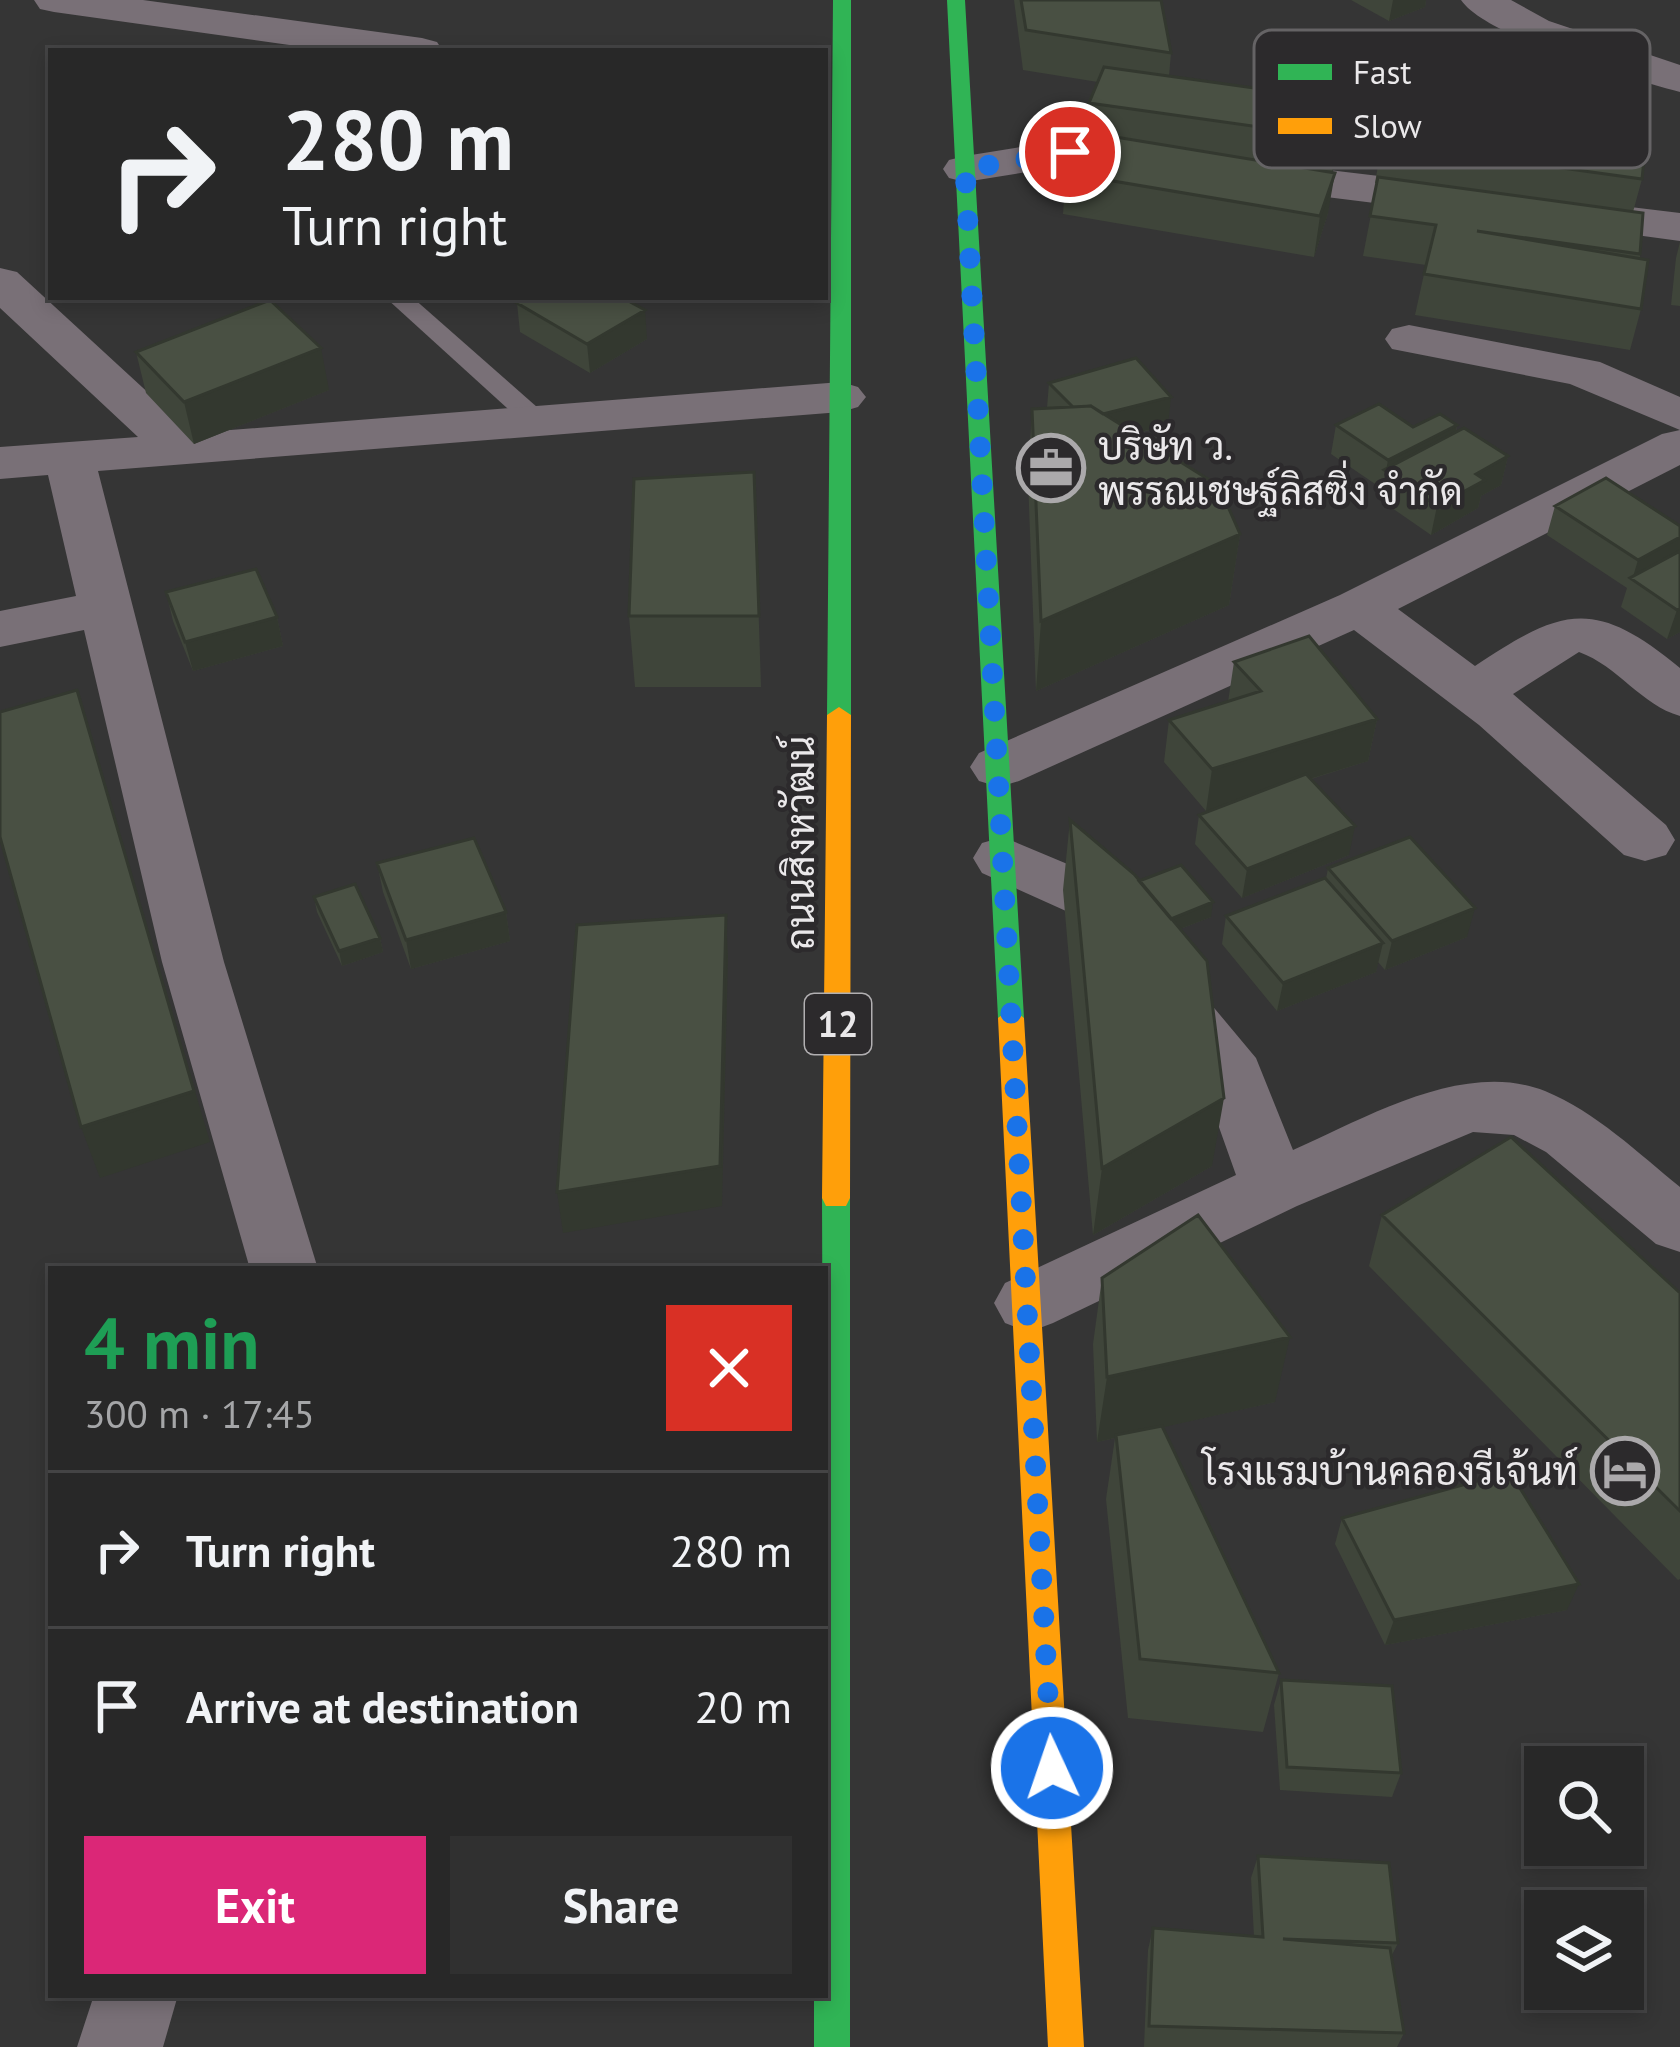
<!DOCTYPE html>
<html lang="en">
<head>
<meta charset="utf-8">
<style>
	body { margin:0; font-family:"PT Sans",Sarabun,sans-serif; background:#303030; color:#f1f3f6; height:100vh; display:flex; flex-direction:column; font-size:45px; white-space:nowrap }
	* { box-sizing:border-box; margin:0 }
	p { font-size:39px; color:#a5a6a8 }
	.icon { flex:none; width:66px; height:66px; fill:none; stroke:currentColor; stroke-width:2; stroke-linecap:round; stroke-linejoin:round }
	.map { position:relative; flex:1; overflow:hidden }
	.details { position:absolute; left:48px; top:1266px; width:780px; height:732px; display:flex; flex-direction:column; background:#282828; border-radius:0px; box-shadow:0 6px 18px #0003,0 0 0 3px #444445 }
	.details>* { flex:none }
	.banner { position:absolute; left:48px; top:48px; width:780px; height:252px; border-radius:0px; box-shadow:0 6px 18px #0003,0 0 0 3px #444445; background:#282828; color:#f1f3f6; overflow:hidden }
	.controls { position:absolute; left:1524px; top:1746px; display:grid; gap:24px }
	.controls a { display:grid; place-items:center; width:120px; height:120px; border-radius:0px; background:#282828; box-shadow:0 6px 18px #0003,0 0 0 3px #444445; font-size:60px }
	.pin { position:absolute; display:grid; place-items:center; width:102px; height:102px; color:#fff; margin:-51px; border:6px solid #fff; border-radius:50%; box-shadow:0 3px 12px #0007 }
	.me { position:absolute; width:132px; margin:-66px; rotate:357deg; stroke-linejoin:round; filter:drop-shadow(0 0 9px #0008) }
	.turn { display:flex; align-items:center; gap:42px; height:252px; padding:0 36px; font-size:54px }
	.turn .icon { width:156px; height:156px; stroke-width:2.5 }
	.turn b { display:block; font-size:84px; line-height:102px }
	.round { display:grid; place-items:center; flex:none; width:126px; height:126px; border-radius:0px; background:#303030 }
	.head { display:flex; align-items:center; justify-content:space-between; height:204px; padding:0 36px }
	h1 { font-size:72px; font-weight:600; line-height:90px; color:#1e9e55 }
	.primary-button { display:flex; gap:24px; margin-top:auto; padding:24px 36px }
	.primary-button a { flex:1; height:138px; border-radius:0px; background:#db2777; color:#fff; font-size:48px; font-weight:600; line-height:138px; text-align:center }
	.primary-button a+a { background:#303030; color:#f1f3f6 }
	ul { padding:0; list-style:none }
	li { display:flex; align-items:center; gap:36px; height:156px; padding:0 36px; border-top:3px solid #444445 }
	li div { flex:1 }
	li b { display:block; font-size:45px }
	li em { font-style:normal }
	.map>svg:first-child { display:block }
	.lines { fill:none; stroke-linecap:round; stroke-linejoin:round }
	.lane { fill:#797077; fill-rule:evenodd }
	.street { fill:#797077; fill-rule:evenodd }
	.fast { fill:#30b455; fill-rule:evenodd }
	.slow { fill:#ff9f0a; fill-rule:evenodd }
	.wall { fill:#3f453a }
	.shaded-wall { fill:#33382f }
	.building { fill:#495043; stroke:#33382f; stroke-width:3 }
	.route { stroke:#1a73e8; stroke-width:21; stroke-dasharray:0 37.8 }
	.labels { text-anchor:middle; stroke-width:9; stroke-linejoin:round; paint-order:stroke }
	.shield { fill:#2c2a2c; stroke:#b1afb1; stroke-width:3 }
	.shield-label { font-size:36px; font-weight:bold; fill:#eae8ea }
	.poi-label { font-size:39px; fill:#eae8ea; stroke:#2c2a2c; text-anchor:start }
	.street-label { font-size:39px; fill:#eae8ea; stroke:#2c2a2c }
	.key { fill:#2c2a2c; stroke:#656365; stroke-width:3 }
	.key-label { font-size:33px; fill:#eae8ea }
</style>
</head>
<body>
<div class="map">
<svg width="1680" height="2047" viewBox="0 0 1680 2047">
	<rect width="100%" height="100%" fill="#353535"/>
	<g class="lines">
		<!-- lane -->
		<path class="lane" d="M412,297L546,415L550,421L546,427H528L386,298Z"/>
		<!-- street -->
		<path class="street" d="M34,0H143L422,38L437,42L443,51H332L54,12L40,9Z
			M1461,0H1511L1549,21L1680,65V92C1633,80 1486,37 1461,0Z
			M1070,139L1463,186L1479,190L1486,200L1479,210L1463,214L1070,165L965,182L949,178L943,169L949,160L965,156Z
			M1556,198L1680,213V241L1540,222L1533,212L1540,202Z
			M0,268L17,272L192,433L841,382L858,387L866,397L858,407L841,412L98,471L224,962L318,1269H250L162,962L84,630L0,647V611L76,596L48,475L0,479V447L138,437L0,308Z
			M1409,325L1600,362L1680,397V465L1398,609L1475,666C1563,607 1595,598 1680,668V716C1641,705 1618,666 1579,652L1513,694L1666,825L1675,840L1666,855L1645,861L1624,855L1479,725L1354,630L1019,781L999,787L979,781L970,767L979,753L1340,595L1662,434L1680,430L1570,384L1392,349L1385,339L1392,329Z
			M1003,837L1108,881L1256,1058L1293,1150C1366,1118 1464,1059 1545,1091C1596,1112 1638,1153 1680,1187V1252L1656,1244L1546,1152L1514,1135L1473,1132L1297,1206L1053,1323L1029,1332L1005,1323L994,1303L1005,1283L1236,1175L1204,1085L1136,996L1066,911L982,873L973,858L982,843Z
			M94,1995H178L163,2047H77Z"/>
		<!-- fast -->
		<path class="fast" d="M833,0H851V715L839,723L827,715Z
			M947,0H965L1024,1018L1011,1028L998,1018Z
			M836,1187L846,1190L850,1198V2047H814V1995H825L822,1198L826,1190Z"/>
		<!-- slow -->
		<path class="slow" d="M839,707L851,715L850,1198L846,1206H826L822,1198L827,715Z
			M1011,1008L1024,1018L1084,2047H1048L998,1018Z"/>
	</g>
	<!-- wall -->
	<path class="wall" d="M1014,0H1161L1171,53L1169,76L1347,101L1341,141L1332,172L1328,213L1314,257L1063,214L1066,173L1087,132L1089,103L1098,82L1023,70Z
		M1351,0H1426L1425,7L1389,21Z
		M1382,143L1642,179L1633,212L1640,254L1641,309L1630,350L1415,315L1426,265L1363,256L1377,183H1375Z
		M1680,242V306L1671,305L1676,258Z
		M631,302L647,339L590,373L520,332L517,303Z
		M136,352L329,390L194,444L146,393Z
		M1049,383L1168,425L1135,434L1240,534L1229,605L1036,691L1028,479L1032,409L1047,408Z
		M1336,425L1413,427L1457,425L1456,432L1508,456L1501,485L1481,496L1478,508L1431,535L1379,499L1381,488L1331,454Z
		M754,472L761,687H635L629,616Z
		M1555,506L1680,526V632L1667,639L1621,607L1627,588L1547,535Z
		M166,592L277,617L283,646L193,671L173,621Z
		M1234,662L1377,719L1368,761L1311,779L1349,855L1242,898L1195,844L1199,815L1220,807L1206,811L1164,762L1169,720L1228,702Z
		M1070,820L1139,881L1211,917L1180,929L1212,1166L1093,1235L1063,890Z
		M377,863L506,912L510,941L411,969L383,892Z
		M1328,868L1467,937L1385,970L1378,962L1376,972L1277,1011L1222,944L1226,916L1326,879Z
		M314,897L380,938L383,952L342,966L317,912Z
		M1382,1215L1680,1293V1579L1678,1580L1369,1266Z
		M1102,1278L1275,1402L1162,1427L1279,1673L1263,1732L1128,1718L1106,1499L1115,1438L1097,1442L1093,1344Z
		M1342,1518L1567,1610L1385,1645L1335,1544Z
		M1281,1680L1401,1773L1392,1797L1280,1790L1274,1705Z
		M1258,1856L1398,1943L1391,1957L1404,2033L1397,2047H1144L1148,1950L1153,1928L1254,1937L1251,1878Z"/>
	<!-- shaded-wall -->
	<path class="shaded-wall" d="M1393,0H1426L1425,7L1389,21Z
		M1347,101L1341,141L1331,179L1337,138Z
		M1335,173L1328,213L1314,257L1320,216Z
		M645,310L647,339L590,373L587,344Z
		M321,348L329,390L194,444L184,402Z
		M1171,397L1168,425L1081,447L1084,418Z
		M1457,425L1451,454L1386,471L1388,460Z
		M1508,456L1501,485L1481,496L1478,508L1431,535L1437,506L1476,474Z
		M1240,534L1229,605L1036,691L1041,621Z
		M1680,537V561L1632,580L1638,560Z
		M1680,608V632L1667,639L1677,610Z
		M277,617L283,646L193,671L185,642Z
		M77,690L210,1142L100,1178L81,1127Z
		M1377,719L1368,761L1206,811L1212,769Z
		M1355,826L1349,855L1242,898L1247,869Z
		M1213,902L1211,917L1167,934L1169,920Z
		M1475,908L1467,937L1385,970L1392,941Z
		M506,912L510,941L411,969L406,940Z
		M726,915L728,957L722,1206L563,1233L557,1192Z
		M380,938L383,952L342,966L339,951Z
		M1383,943L1376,972L1277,1011L1283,983Z
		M1224,1098L1212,1166L1093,1235L1102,1168Z
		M1290,1337L1275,1402L1097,1442L1107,1377Z
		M1579,1584L1567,1610L1385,1645L1394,1620Z"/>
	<!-- building -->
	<path class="building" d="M1021,0H1161L1171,53L1026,30Z
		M1104,67L1347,101L1337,138L1089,103Z
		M1391,106L1646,141L1642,179L1382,143Z
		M1085,132L1335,173L1320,216L1066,173Z
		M1378,177L1643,213L1640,254L1477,231L1648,260L1641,309L1424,274L1436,225L1370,216Z
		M529,297H621L645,310L587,344L517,303Z
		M270,300L321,348L184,402L136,352Z
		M1136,358L1171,397L1103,414L1091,406L1073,407L1049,383Z
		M1379,404L1413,427L1440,414L1457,425L1388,460L1336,425Z
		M1091,406L1219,486L1240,534L1041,621L1032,409Z
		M1464,428L1508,456L1476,474L1485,480L1437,506L1384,470Z
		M754,472L759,616H629L634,479Z
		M1606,478L1680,526V537L1638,560L1555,506Z
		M1680,551V608L1677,610L1630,578Z
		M256,569L277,617L185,642L166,592Z
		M1309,636L1377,719L1212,769L1169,720L1261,691L1234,662Z
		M77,690L194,1091L81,1127L0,837V712Z
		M1306,774L1355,826L1247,869L1199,815Z
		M1070,820L1134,874L1207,961L1224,1098L1102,1168Z
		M1410,837L1475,908L1392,941L1328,868Z
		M474,838L506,912L406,940L377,863Z
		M1181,865L1213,902L1171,919L1139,881Z
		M1325,878L1383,943L1283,983L1226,916Z
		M355,884L380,938L339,951L314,897Z
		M726,915L720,1166L557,1192L577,925Z
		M1511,1137L1680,1293V1511L1382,1215Z
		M1198,1215L1290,1337L1107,1377L1102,1278Z
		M1162,1426L1279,1673L1140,1659L1116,1435Z
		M1510,1472L1579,1584L1394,1620L1342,1518Z
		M1281,1680L1392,1686L1401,1773L1287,1767Z
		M1258,1856L1389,1863L1398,1943L1283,1939L1390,1948L1404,2033L1149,2026L1153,1928L1263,1937Z"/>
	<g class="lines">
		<!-- route -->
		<path class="route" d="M1052,1768L965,169L1070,152"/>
	</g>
	<!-- icons -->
	<defs>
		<g id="office-ring" transform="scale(3.45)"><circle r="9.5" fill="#2c2a2c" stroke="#aba9ab" stroke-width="1.5"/><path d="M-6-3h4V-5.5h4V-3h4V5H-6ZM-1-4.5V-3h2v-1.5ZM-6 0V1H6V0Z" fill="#aba9ab"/></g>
		<g id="hotel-ring" transform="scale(3.45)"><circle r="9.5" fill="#2c2a2c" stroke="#aba9ab" stroke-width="1.5"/><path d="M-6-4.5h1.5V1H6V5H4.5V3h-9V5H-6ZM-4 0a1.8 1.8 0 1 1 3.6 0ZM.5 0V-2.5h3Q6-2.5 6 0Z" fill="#aba9ab"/></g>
	</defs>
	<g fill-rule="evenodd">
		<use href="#office-ring" x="1051" y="468"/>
		<use href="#hotel-ring" x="1625" y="1471"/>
	</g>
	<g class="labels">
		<!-- shield labels -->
		<rect class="shield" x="805" y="994" width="66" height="60" rx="9"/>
		<g class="shield-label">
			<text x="838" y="1037">12</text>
		</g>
		<!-- poi labels -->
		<g class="poi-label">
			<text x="1098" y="460">บริษัท ว.<tspan x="1098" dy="45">พรรณเชษฐ์ลิสซิ่ง จำกัด</tspan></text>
			<text x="1578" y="1485" text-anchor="end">โรงแรมบ้านคลองรีเจ้นท์</text>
		</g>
		<!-- street labels -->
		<g class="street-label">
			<text transform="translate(800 843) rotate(-90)" y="14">ถนนสิงหวัฒน์</text>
		</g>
	</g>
	<!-- legend -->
	<rect x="1254" y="30" width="396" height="138" rx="18" class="key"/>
	<rect x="1278" y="64" width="54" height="16" fill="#30b455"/>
	<rect x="1278" y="118" width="54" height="16" fill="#ff9f0a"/>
	<g class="key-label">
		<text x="1353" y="84">Fast</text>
		<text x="1353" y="138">Slow</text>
	</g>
</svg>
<div class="controls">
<a><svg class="icon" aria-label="search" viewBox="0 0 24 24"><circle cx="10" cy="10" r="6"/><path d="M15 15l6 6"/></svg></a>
<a><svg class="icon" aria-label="layers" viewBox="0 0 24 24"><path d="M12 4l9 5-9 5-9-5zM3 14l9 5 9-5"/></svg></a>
</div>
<div class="pin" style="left:1070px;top:152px;background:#d93025"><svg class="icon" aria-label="arrive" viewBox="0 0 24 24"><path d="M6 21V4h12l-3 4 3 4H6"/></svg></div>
<svg class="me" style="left:1052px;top:1768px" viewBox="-20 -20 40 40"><circle r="17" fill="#1a73e8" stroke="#fff" stroke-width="3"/><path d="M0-11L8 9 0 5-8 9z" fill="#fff"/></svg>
<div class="banner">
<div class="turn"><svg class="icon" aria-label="right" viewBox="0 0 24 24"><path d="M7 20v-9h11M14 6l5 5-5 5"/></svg><div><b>280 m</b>Turn right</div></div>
</div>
<section class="details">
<div class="head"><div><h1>4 min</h1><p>300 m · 17:45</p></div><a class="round" style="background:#d93025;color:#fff"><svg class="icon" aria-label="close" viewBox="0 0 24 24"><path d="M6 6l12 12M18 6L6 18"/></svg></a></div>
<ul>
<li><svg class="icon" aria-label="right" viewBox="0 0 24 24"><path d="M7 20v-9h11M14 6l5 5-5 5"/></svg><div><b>Turn right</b></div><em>280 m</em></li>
<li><svg class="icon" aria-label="arrive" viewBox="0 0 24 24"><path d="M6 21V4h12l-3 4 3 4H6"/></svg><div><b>Arrive at destination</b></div><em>20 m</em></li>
</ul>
<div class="primary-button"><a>Exit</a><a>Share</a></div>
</section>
</div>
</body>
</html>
